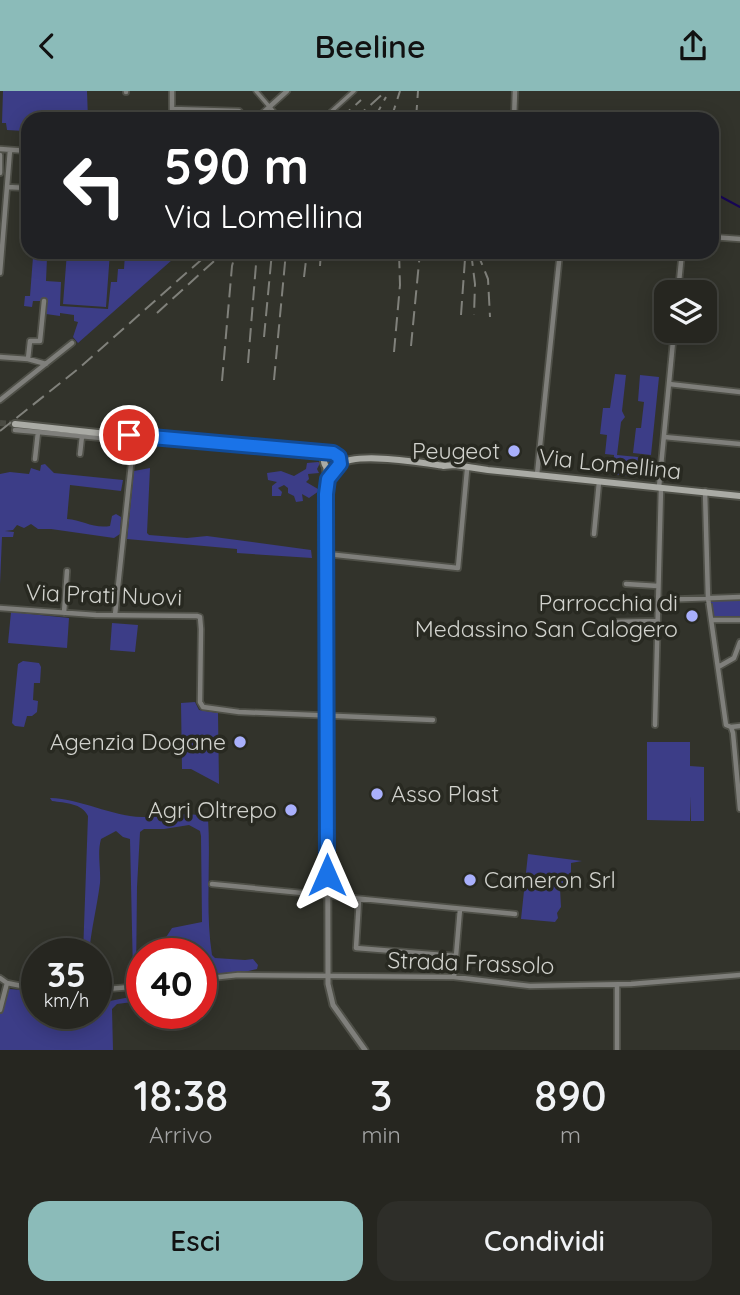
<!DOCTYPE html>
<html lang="it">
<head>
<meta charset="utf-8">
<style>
	body { margin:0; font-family:Quicksand,sans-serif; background:#2e2e29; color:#f1f3f6; height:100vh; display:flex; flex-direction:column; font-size:26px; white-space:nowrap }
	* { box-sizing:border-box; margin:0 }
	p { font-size:23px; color:#a4a5a5 }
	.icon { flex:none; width:38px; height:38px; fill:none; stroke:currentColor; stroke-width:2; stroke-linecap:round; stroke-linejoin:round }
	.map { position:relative; height:959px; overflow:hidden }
	.drawer { display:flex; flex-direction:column; background:#262620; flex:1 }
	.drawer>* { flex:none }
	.banner { position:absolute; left:21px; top:21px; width:698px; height:147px; border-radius:21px; box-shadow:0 4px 18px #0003,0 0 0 2px #42433e; background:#202124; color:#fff; overflow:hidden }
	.controls { position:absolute; left:654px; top:189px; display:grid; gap:14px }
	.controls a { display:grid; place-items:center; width:63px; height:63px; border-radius:14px; background:#262620; box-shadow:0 4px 18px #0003,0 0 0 2px #42433e; font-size:35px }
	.speed { position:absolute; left:21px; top:847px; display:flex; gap:14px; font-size:35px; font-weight:700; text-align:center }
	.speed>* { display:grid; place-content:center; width:91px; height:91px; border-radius:50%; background:#262620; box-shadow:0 4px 18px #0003,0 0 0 2px #42433e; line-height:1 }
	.speed small { font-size:18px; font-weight:400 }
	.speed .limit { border:10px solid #d22; background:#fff; color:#111 }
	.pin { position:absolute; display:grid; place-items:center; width:60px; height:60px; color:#fff; margin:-30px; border:4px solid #fff; border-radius:50%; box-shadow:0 2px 7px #0007 }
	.me { position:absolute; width:77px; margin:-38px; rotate:0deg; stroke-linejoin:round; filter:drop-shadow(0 0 5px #0008) }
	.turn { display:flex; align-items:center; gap:24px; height:147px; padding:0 28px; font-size:32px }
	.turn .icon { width:91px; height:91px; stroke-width:2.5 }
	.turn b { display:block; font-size:49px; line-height:60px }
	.eta { display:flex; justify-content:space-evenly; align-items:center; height:119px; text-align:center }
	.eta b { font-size:42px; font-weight:600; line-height:49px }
	.primary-button { display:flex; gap:14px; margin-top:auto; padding:14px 28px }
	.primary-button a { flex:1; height:80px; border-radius:21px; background:#8bbbb9; color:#111; font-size:28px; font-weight:600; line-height:80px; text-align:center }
	.primary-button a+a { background:#2e2e29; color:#f1f3f6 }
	header { display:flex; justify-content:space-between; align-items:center; height:91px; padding:0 28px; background:#8bbbb9; color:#111; font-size:32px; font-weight:600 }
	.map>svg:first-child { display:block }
	.green { fill:#3c3d87 }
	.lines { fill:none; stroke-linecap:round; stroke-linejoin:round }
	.stream { stroke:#170655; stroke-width:2 }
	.secondary-tunnel { stroke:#4a4b43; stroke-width:6; stroke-dasharray:6 3; stroke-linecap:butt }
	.pedestrian-casing { stroke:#4f5048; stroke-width:7 }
	.minor-casing { stroke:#4f5048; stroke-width:8 }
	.tertiary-casing { stroke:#4f5048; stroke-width:9 }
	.secondary-casing { stroke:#4f5048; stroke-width:10 }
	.pedestrian { stroke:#7f7f7b; stroke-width:3.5 }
	.minor { stroke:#7f7f7b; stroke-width:4.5 }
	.tertiary { stroke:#7f7f7b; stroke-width:5 }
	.secondary { stroke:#aaaba5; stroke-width:6 }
	.rail { stroke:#80817b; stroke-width:2; stroke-dasharray:14 7; stroke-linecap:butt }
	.route-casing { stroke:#114b97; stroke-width:18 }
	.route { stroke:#1a73e8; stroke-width:12 }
	.poi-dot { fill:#a9b0fc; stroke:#282921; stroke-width:2.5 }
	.labels { text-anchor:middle; stroke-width:7; stroke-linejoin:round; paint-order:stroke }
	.poi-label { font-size:23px; fill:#d1d2cd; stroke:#282921; text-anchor:end }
	.street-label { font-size:23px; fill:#d1d2cd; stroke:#282921 }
</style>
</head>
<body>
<header><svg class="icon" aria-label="back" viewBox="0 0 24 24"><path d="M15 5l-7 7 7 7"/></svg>Beeline<svg class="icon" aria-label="share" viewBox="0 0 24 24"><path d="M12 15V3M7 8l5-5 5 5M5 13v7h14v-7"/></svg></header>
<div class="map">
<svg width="740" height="959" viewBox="0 0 740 959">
	<rect width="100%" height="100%" fill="#32332b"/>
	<!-- green -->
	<path class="green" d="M3,0H87L88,28H70V19H63V25H51L50,28H28V33L24,34V40L7,39L6,32H2Z
		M67,161H110L106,216L63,213Z
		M123,161H181L78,252L73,246L78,231L74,230V224L60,222V225L46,223L47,207H43L42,217H40V210H33L32,216L24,215L25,205H30L33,166L47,167L46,190L61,191L60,215L108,218L111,191H117L118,178H124L125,163Z
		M615,283L626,284L622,320L625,326L621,331L617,364L638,366L636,386L613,383L614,364L605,363L607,344L600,343L603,317H610Z
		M640,284L659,286L651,364L633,362L636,337H641L644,311L638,310Z
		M318,371L320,372L317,378L319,382L308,383L309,388L306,391L318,398L319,400L309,407L302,403L303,410L296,411L294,405L288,402V397L284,394L278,397L282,401L281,405H272V395L277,391L268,389L267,382L281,380L294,385L306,378L307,372Z
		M45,373L54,382L123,389L121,400L70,394L67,428C82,429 94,438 110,435L112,425L116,423L121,426L120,443L114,447L51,438H38L31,433L24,437L17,434L13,439L5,440L14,441L13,446H2L0,493V383L10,381L29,383L31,377L40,380L41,374Z
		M150,377L147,442L149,444L187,447L207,445L311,459L312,467L237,462V458L127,448L134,380Z
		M710,509H740V528L714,527Z
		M11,521L69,527L67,557L8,552Z
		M112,532L138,534L135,561L110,559Z
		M23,570L39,572L41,576L40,592H34L33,609L38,610L37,621L32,625H27L24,636L15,635L12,632L18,573Z
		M195,611L199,619L218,622L219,693L191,678H182L181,612Z
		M647,651H690V675L704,676V730H691V705L690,730L647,729Z
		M50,707C82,708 110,725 142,726C160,726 194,719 208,727C211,773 205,819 212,864L215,867L245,869L253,868L258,874L257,878L244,881L201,883V863H158L161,854L172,837L202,831L201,745L200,740L189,734L164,738H144L140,741L137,796L136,886L133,883L130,748L123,746L116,740L101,748C97,762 101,777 100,792C97,816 91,839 89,863H83L88,725C82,712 65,712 52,710Z
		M528,763L582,770L571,772C571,783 572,794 560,797L561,816L557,822L558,827L555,831L521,828Z
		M9,898L37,900V922H96V916L105,911L135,905L139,906L140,910L117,913L112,918L113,959H0V923L6,900Z"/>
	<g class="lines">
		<!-- stream -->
		<path class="stream" d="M712,101L740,116"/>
		<!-- secondary-tunnel -->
		<path class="secondary-tunnel" d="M0,332L15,333"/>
		<!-- pedestrian casing -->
		<g class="pedestrian-casing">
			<path id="pedestrian" d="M256,0L280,28
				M323,28L354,0"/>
		</g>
		<!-- minor casing -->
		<g class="minor-casing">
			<path id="minor" d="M126,0V1
				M172,18L239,20L246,28
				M172,28V0
				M256,28L287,0
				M514,28L515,0
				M0,58L28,60
				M0,64V82
				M7,96L28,97
				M712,146L740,148
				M0,182L10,59
				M678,201L682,161
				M0,266L28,268L46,273
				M28,268L30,250H40L44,210
				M669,293L740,301
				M0,309L72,252
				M15,339L38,341
				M664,346L740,353
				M80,363L82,345
				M35,368L38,341L133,350
				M537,384L560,161
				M659,396L674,240
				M705,400L708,507L726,634L731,636L733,642L740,718
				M594,443L599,391
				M327,463L458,477L467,379
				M626,493L658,495
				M658,509L740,506
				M0,517L96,524L197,525L200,526L201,538L200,611L203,616L239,621L433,629
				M64,522L67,480
				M115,524L134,345
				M711,529H740
				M612,531L657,530
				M720,575L734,567L740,551
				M655,634L661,397
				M731,636L740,635
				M212,793L515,823
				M359,809L356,857L456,865L460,818
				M454,886L456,865
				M0,887L7,892L37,898
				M201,888L238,884L454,886L530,895L631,893L740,884
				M96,899L142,895
				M0,919L7,892
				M617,959V894"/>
		</g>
		<!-- tertiary casing -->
		<g class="tertiary-casing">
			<path id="tertiary" d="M325,372L327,391L328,893L333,914L365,959
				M328,388L335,378"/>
		</g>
		<!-- secondary casing -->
		<g class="secondary-casing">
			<path id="secondary" d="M15,333L153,348L333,362
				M324 370a8 8 0 1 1 16 0a8 8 0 1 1-16 0Z
				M339,374C355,360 423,372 445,375
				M443,375L455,374L488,379L740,405"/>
		</g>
		<!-- pedestrian -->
		<use href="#pedestrian" class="pedestrian"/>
		<!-- minor -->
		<use href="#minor" class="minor"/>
		<!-- tertiary -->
		<use href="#tertiary" class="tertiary"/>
		<!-- secondary -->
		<use href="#secondary" class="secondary"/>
		<!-- rail -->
		<path class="rail" d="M340,28L361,9
			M355,28L386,0
			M374,28L386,6
			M391,28L400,0
			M416,28L418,0
			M471,161L475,193L474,224
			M477,161L488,188L490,226
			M386,165V161
			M344,166L345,161
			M362,166V161
			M372,167L373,161
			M331,168L332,161
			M320,175L321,161
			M304,186L307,161
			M157,222L224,161
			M461,224L465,168
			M264,246L272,161
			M411,255L420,161
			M394,261L400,194L399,161
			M248,272L257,161
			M274,289L286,161
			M222,290L232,175L236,161
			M0,340L78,278L210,161"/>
	</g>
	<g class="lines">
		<!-- route casing -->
		<g class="route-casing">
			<path id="route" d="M129,344L333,362L339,366L340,373L328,388L326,403L327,784"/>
		</g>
		<!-- route -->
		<use href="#route" class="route"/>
	</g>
	<!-- markers -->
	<g class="poi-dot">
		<circle cx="514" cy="360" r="7"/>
		<circle cx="692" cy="525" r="7"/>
		<circle cx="240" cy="651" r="7"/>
		<circle cx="377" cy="703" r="7"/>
		<circle cx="291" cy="719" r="7"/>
		<circle cx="470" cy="789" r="7"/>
	</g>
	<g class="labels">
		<!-- poi labels -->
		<g class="poi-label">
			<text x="500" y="368">Peugeot</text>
			<text x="678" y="520">Parrocchia di<tspan x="678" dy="26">Medassino San Calogero</tspan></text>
			<text x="226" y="659">Agenzia Dogane</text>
			<text x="391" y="711" text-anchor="start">Asso Plast</text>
			<text x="277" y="727">Agri Oltrepo</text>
			<text x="484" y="797" text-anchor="start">Cameron Srl</text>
		</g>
		<!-- street labels -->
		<g class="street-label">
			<text transform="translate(610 373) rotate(6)" y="8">Via Lomellina</text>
			<text transform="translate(104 504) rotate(2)" y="8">Via Prati Nuovi</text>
			<text transform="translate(471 872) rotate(2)" y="8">Strada Frassolo</text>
		</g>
	</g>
</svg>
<div class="controls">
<a><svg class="icon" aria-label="layers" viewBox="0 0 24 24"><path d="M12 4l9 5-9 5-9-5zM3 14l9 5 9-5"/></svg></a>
</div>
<div class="speed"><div>35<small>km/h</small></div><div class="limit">40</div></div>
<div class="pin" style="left:129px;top:344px;background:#d93025"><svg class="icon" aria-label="arrive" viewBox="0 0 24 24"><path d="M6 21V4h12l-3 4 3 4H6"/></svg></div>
<svg class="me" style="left:327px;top:784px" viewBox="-20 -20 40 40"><path d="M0-17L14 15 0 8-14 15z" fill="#1a73e8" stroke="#fff" stroke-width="4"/></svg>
<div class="banner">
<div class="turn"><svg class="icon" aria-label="left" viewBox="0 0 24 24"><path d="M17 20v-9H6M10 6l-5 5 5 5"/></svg><div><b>590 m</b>Via Lomellina</div></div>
</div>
</div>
<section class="drawer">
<div class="eta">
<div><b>18:38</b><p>Arrivo</p></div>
<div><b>3</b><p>min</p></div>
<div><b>890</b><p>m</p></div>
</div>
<div class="primary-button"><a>Esci</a><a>Condividi</a></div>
</section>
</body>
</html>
